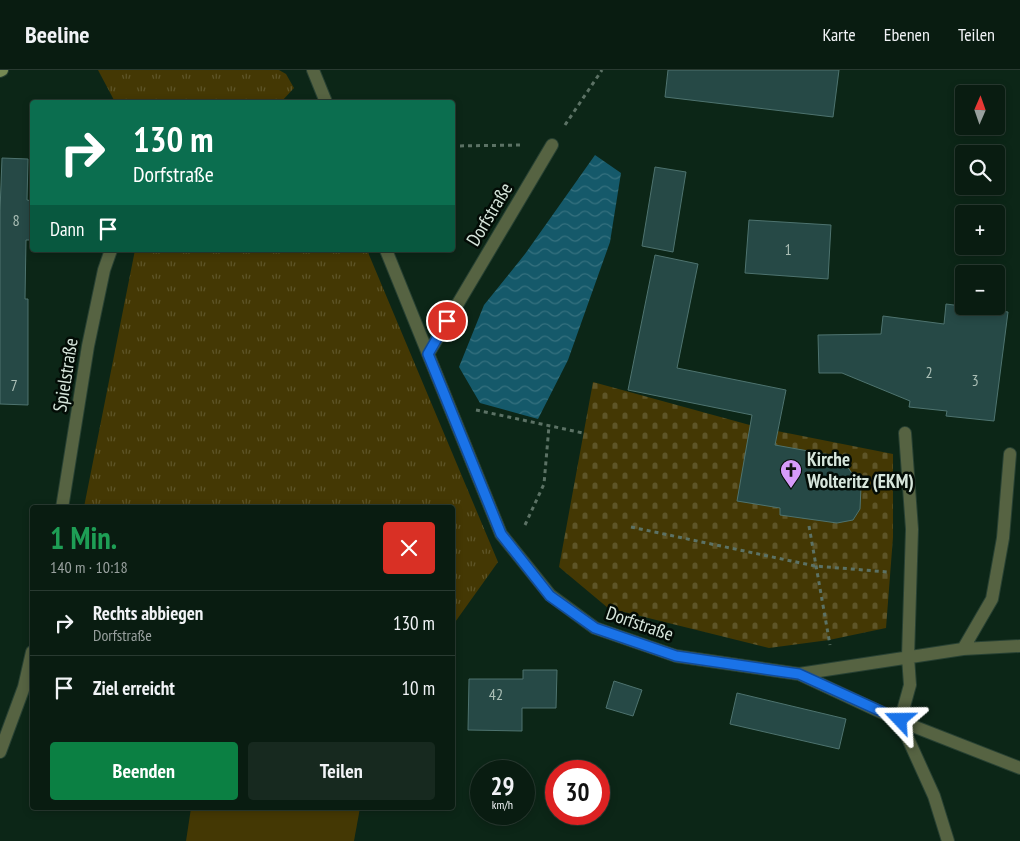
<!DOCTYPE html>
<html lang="de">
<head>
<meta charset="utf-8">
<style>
	body { margin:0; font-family:"PT Sans Narrow",sans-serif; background:#17291f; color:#f1f3f6; height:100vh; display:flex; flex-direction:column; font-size:19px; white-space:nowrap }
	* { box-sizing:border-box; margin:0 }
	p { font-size:16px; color:#99a19f }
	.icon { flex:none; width:28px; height:28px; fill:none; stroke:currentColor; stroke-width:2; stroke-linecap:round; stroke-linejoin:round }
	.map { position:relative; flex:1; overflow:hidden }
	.details { position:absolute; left:30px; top:435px; width:425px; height:305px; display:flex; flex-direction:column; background:#091c11; border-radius:5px; box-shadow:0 2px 8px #0003,0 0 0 1px #293a31 }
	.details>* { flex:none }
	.banner { position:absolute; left:30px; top:30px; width:425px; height:152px; border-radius:5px; box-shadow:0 2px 8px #0003,0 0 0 1px #293a31; background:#0b6e4f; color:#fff; overflow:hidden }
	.needle { width:32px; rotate:2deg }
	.fabs { position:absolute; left:955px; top:15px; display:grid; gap:10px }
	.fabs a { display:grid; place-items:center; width:50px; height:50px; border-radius:5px; background:#091c11; box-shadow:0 2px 8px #0003,0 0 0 1px #293a31; font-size:25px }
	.speed { position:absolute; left:470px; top:690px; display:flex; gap:10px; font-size:25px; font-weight:700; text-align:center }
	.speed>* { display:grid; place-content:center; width:65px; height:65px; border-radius:50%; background:#091c11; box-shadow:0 2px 8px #0003,0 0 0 1px #293a31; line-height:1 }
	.speed small { font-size:12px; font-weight:400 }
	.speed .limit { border:8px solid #d22; background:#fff; color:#111 }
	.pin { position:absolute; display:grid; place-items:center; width:42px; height:42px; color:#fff; margin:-21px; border:2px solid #fff; border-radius:50%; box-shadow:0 1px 5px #0007 }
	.me { position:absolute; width:55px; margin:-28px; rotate:293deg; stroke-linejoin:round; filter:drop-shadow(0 0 4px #0008) }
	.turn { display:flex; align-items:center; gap:18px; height:105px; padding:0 20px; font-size:22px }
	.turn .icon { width:65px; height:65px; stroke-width:2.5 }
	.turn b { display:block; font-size:35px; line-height:42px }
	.then { display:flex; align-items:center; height:48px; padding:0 20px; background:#0003; gap:10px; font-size:19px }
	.round { display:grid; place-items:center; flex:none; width:52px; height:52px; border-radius:5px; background:#17291f }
	.head { display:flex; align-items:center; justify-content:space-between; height:85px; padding:0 20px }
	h1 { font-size:30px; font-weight:800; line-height:38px; color:#1e9e55 }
	.action { display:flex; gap:10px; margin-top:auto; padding:10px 20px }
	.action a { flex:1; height:58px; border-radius:5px; background:#0b8043; color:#fff; font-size:20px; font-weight:800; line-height:58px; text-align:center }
	.action a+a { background:#17291f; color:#f1f3f6 }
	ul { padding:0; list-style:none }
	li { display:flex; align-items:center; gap:15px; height:65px; padding:0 20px; border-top:1px solid #293a31 }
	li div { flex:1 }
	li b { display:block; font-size:19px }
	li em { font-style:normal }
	header { display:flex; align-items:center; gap:30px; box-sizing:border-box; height:70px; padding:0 25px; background:#091c11; border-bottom:1px solid #293a31 }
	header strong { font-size:24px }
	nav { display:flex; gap:28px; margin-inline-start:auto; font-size:18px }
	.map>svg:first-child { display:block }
	.grass { fill:url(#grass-tufts) }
	.cemetery { fill:url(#cemetery-stones) }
	.pitch { fill:#443804 }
	.water { fill:url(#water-waves) }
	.building { fill:#264946; stroke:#4e736f }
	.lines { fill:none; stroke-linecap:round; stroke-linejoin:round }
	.street-casing { stroke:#284133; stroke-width:14 }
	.secondary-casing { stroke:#284133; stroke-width:14 }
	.path { stroke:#5c7265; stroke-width:3; stroke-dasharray:4 4; stroke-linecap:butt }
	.street { stroke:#566342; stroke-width:12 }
	.secondary { stroke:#758953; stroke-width:12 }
	.route-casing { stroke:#114b97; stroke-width:12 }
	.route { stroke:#1a73e8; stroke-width:9 }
	.labels { text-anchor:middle; stroke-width:5; stroke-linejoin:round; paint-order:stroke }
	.number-label { font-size:16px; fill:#abbfb6 }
	.street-label { font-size:19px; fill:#d7e6dc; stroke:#030c06 }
	.poi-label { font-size:19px; font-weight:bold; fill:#d7e6dc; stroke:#030c06; text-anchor:start }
</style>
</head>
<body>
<header>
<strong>Beeline</strong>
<nav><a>Karte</a><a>Ebenen</a><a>Teilen</a></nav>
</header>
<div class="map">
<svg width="1020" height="771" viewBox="0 0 1020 771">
	<defs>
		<pattern id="grass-tufts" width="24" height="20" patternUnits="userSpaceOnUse" patternTransform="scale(1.25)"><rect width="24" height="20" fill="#443804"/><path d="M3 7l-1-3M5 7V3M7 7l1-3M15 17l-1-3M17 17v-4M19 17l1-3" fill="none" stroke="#5e5528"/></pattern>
		<pattern id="cemetery-stones" width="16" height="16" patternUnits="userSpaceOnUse" patternTransform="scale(1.25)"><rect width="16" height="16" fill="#443804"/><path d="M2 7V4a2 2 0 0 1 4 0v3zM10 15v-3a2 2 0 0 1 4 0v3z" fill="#5e5528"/></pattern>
		<pattern id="water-waves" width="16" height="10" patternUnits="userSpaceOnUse" patternTransform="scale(1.25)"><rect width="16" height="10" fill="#15596a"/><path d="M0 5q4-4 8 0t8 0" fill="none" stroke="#36717f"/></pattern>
	</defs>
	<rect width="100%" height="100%" fill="#0c2617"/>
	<!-- grass -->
	<path class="grass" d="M98,0H279L286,4L294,18L281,32H115Z
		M135,180H367L498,492L453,555L452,438L84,437Z"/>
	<!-- cemetery -->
	<path class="cemetery" d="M593,312L757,357L893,384V467L886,558L829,570L769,578L608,538L559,497Z"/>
	<!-- pitch -->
	<path class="pitch" d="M191,738H360L354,771H186Z"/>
	<!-- water -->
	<path class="water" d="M595,85L621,103L610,172L568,290L538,349L480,333L459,297L484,235L525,184Z"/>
	<!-- building -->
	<path class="building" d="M668,0H839L833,47L665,27Z
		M2,88L28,89L27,130L32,131V170H26L25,229H28V335L0,334V141Z
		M655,97L686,102L673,182L642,176Z
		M749,150L831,155L828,209L745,203Z
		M655,185L698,194L677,298L786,320L775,375L836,386L835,392L845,393L861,417L860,439L853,450L837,453L780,445V438L737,431L752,345L628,320Z
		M946,234L1008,242L994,351L946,346L947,341L909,337L910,331L842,303H819L818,265L881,264L883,246L944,254Z
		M523,600H557L556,638H522V661L468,660L469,609H523Z
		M614,611L642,620L633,646L606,638Z
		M737,623L846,649L839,679L730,654Z"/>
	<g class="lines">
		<!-- street casing -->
		<g class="street-casing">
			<path id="street" d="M313,0L326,32
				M386,180L501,464L550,525L595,558L676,586L799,604L900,651L934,726L948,771
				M428,284L552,75
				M905,363L912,459L908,587L910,615L900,651L1020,698
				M62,438L88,276L104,200L111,180
				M963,579L992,529L1003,468L1010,384
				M799,604L963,579L1020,576
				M0,682L24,617L32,582"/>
		</g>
		<!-- secondary casing -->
		<g class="secondary-casing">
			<path id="secondary" d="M0,1L2,0"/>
		</g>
		<!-- path -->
		<path class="path" d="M565,55L602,0
			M452,76L524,75
			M476,340L583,363
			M525,455L544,414L549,356
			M809,456L830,575
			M631,457L815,496L888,502"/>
		<!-- street -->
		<use href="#street" class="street"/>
		<!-- secondary -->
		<use href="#secondary" class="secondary"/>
	</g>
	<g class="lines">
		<!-- route casing -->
		<g class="route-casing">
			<path id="route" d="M447,251L428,284L501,464L550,526L595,558L676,586L799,604L900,650"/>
		</g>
		<!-- route -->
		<use href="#route" class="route"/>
	</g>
	<!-- icons -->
	<defs>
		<g id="church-pin" transform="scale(1.125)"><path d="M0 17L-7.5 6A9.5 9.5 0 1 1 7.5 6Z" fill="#d69bfa" stroke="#030c06"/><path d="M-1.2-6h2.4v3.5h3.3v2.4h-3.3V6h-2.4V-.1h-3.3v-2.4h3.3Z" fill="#111"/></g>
	</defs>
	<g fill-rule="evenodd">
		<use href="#church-pin" x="791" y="400"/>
	</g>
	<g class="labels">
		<!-- number labels -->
		<g class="number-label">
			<text x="16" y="156">8</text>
			<text x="788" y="185">1</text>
			<text x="929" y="308">2</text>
			<text x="975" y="316">3</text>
			<text x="14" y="321">7</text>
			<text x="496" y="630">42</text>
		</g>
		<!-- street labels -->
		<g class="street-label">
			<text transform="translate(489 144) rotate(-59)" y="7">Dorfstraße</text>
			<text transform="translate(65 305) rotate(-81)" y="7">Spielstraße</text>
			<text transform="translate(640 553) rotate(19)" y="7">Dorfstraße</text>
		</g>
		<!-- poi labels -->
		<g class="poi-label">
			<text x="807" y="396">Kirche<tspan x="807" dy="22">Wolteritz (EKM)</tspan></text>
		</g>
	</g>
</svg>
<div class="fabs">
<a><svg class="needle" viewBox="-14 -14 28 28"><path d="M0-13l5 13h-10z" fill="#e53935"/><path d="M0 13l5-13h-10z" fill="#99a19f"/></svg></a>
<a><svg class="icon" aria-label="search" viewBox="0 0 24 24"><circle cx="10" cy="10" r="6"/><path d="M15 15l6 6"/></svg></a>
<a>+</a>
<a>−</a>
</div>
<div class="speed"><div>29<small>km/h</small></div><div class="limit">30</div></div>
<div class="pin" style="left:447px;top:251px;background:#d93025"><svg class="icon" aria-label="arrive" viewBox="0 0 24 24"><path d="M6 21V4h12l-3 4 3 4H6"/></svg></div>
<svg class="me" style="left:900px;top:650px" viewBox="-20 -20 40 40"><path d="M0-17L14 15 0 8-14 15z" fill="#1a73e8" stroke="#fff" stroke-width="4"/></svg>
<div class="banner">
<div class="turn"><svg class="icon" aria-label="right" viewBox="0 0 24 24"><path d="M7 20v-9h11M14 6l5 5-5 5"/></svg><div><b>130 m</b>Dorfstraße</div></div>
<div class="then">Dann<svg class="icon" aria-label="arrive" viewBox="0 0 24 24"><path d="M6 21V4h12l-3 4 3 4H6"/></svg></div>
</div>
<section class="details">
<div class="head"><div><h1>1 Min.</h1><p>140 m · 10:18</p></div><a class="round" style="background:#d93025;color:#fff"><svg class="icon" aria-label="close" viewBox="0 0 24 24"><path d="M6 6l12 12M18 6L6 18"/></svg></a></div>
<ul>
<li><svg class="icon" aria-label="right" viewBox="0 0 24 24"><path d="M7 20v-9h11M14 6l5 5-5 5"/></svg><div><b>Rechts abbiegen</b><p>Dorfstraße</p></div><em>130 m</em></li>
<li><svg class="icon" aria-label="arrive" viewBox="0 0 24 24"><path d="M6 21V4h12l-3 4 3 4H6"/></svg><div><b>Ziel erreicht</b></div><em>10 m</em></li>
</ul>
<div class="action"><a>Beenden</a><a>Teilen</a></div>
</section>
</div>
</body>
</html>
